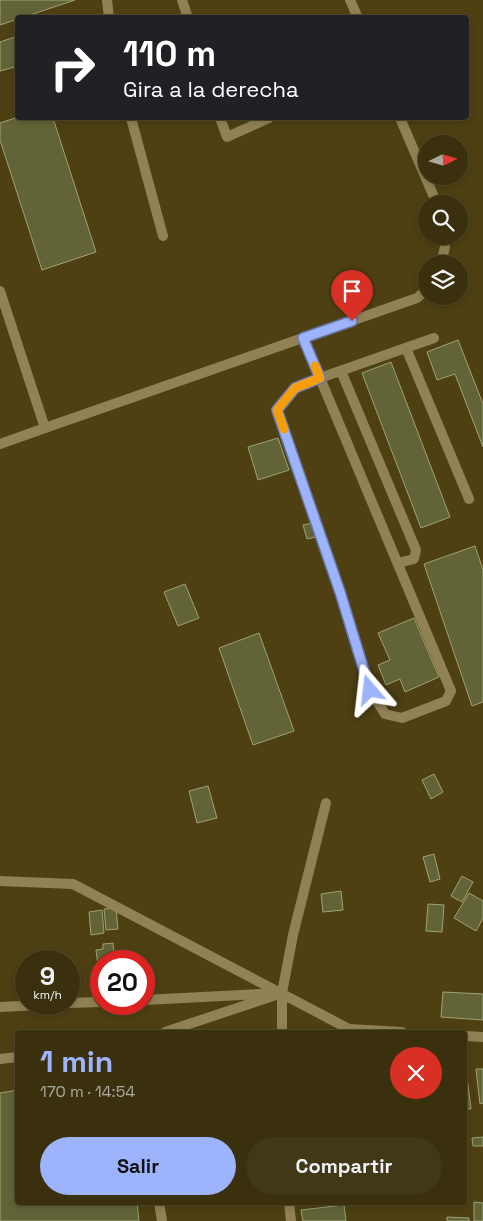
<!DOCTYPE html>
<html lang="es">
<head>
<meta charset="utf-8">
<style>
	body { margin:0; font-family:"Space Grotesk",sans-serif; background:#413817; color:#f1f3f6; height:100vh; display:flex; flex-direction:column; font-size:19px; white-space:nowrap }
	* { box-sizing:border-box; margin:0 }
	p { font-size:16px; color:#aba99e }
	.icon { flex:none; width:28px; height:28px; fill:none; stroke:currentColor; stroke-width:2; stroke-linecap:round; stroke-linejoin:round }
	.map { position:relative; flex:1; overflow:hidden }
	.side { position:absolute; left:15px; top:1030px; width:452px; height:175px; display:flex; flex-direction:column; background:#3a300e; border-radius:5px; box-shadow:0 2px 8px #0003,0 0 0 1px #544b2e }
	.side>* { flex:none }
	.banner { position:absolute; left:15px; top:15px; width:454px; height:105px; border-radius:5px; box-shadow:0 2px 8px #0003,0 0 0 1px #544b2e; background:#202124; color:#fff; overflow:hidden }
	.needle { width:32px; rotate:85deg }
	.fabs { position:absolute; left:418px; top:135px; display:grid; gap:10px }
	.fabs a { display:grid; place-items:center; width:50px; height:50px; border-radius:50%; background:#3a300e; box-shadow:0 2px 8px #0003,0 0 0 1px #544b2e; font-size:25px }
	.speed { position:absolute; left:15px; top:950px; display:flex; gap:10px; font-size:25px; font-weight:700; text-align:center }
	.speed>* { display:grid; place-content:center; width:65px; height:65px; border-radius:50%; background:#3a300e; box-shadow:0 2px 8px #0003,0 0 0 1px #544b2e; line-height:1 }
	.speed small { font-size:12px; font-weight:400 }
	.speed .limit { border:8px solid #d22; background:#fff; color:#111 }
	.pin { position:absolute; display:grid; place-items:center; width:42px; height:42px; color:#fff; margin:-51px -21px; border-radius:50% 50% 50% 0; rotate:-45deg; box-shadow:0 0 5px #0007 }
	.pin .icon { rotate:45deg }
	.me { position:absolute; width:55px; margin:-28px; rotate:343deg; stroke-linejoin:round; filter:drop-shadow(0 0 4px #0008) }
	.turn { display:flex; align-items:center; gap:18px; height:105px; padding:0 25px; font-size:22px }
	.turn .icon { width:65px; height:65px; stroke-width:2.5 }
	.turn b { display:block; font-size:35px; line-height:42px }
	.round { display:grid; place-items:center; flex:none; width:52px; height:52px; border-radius:26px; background:#413817 }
	.summary { display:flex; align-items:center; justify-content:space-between; height:85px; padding:0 25px }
	h1 { font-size:30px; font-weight:700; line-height:38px; color:#9db4fd }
	.primary-button { display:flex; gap:10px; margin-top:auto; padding:10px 25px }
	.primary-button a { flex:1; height:58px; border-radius:30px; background:#9db4fd; color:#111; font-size:20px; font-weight:700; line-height:58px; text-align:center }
	.primary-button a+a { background:#413817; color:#f1f3f6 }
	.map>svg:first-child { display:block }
	.building { fill:#626438; stroke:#9fa273 }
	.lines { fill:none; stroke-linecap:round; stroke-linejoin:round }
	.lane { stroke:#918256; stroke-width:10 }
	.street { stroke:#918256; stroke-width:10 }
	.route-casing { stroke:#6675a4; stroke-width:12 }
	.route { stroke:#9db4fd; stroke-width:9 }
	.slow { stroke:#f59e0b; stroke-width:9 }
</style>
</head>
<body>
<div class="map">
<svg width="483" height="1221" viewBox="0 0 483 1221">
	<rect width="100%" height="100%" fill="#4e4013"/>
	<!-- building -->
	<path class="building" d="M0,0H75L0,25Z
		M18,36V66L0,71V42Z
		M18,117L53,118L96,252L42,270L0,140V123Z
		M458,340L483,404V447L455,374L437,380L427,352Z
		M391,362L450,517L421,528L362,373Z
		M278,438L289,470L258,480L248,447Z
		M312,523L316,537L307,539L303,525Z
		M475,546L483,570V702L472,706L424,564Z
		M185,584L199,618L178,626L164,592Z
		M414,618L439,677L405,692L400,679L386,685L378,665L390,660L378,633Z
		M259,633L294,731L253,745L219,648Z
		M434,774L443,792L431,799L422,780Z
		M208,786L217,818L197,823L189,791Z
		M434,854L440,879L430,882L423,857Z
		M462,876L473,882L462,902L451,896Z
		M341,891L343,910L323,912L321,894Z
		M469,893L483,901V918L476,931L454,918Z
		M428,904L444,905L442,932L426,931Z
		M116,908L118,929L106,930L104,909Z
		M102,910L104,933L91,935L89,912Z
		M113,943L115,961H101L100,981L96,950L103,949V944Z
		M443,992L483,994V1020L441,1017Z
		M465,1061L471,1109H465Z
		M476,1069H483V1103L480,1104Z
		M18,1090V1202H137L139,1221H0V1093Z
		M483,1137V1146H473L472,1138Z
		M474,1202L483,1203V1221H474Z
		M344,1205L346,1221H303L301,1210Z
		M447,1217L469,1218V1221H447Z"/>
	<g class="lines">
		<!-- lane -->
		<path class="lane" d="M107,0L109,18
			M182,0L188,18
			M131,118L163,236
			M220,118L227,137L269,118
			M0,291L45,428L0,444
			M303,338L320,378L434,338
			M406,348L469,499
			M341,371L416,550L414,559L398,563
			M320,378L451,691L446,701L402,718L385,714L370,690L340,591L277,410L295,388Z
			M165,1032L276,995
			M0,1059L18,1057
			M159,1202L162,1221"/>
		<!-- street -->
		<path class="street" d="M350,0L358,18
			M400,118L437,204
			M441,264L445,247L444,236
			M45,428L417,298L426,290
			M0,881L73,884L349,1029L402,1032
			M144,1000L281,993
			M69,1003L101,1002
			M0,1007L60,1004
			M282,1032V993L293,935L326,803
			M465,1036L483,1037
			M289,1202L291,1221"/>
	</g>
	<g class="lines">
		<!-- route casing -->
		<g class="route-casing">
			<path id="route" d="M352,321L303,338L320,378L295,388L277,410L340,592L370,690"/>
		</g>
		<!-- route -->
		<use href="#route" class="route"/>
		<!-- slow -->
		<path class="slow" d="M284,429L277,410L295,388L320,378L315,366"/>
	</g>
</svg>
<div class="fabs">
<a><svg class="needle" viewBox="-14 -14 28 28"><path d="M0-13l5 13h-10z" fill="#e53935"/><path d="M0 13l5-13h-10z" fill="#aba99e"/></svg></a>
<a><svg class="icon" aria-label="search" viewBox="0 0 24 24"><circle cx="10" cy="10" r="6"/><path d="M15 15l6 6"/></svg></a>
<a><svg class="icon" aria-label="layers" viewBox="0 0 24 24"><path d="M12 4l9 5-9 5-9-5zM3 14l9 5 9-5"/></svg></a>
</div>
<div class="speed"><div>9<small>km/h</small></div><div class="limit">20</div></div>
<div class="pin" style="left:352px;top:321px;background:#d93025"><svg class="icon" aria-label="arrive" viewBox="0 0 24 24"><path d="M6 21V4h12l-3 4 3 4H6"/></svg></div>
<svg class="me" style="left:370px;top:690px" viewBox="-20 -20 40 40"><path d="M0-17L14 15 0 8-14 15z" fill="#9db4fd" stroke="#fff" stroke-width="4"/></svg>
<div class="banner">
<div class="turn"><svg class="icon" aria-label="right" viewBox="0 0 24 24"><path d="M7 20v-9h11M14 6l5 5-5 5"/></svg><div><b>110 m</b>Gira a la derecha</div></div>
</div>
<section class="side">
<div class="summary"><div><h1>1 min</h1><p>170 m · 14:54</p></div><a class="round" style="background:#d93025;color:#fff"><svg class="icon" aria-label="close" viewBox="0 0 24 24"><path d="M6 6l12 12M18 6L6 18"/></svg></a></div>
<div class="primary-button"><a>Salir</a><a>Compartir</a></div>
</section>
</div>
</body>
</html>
